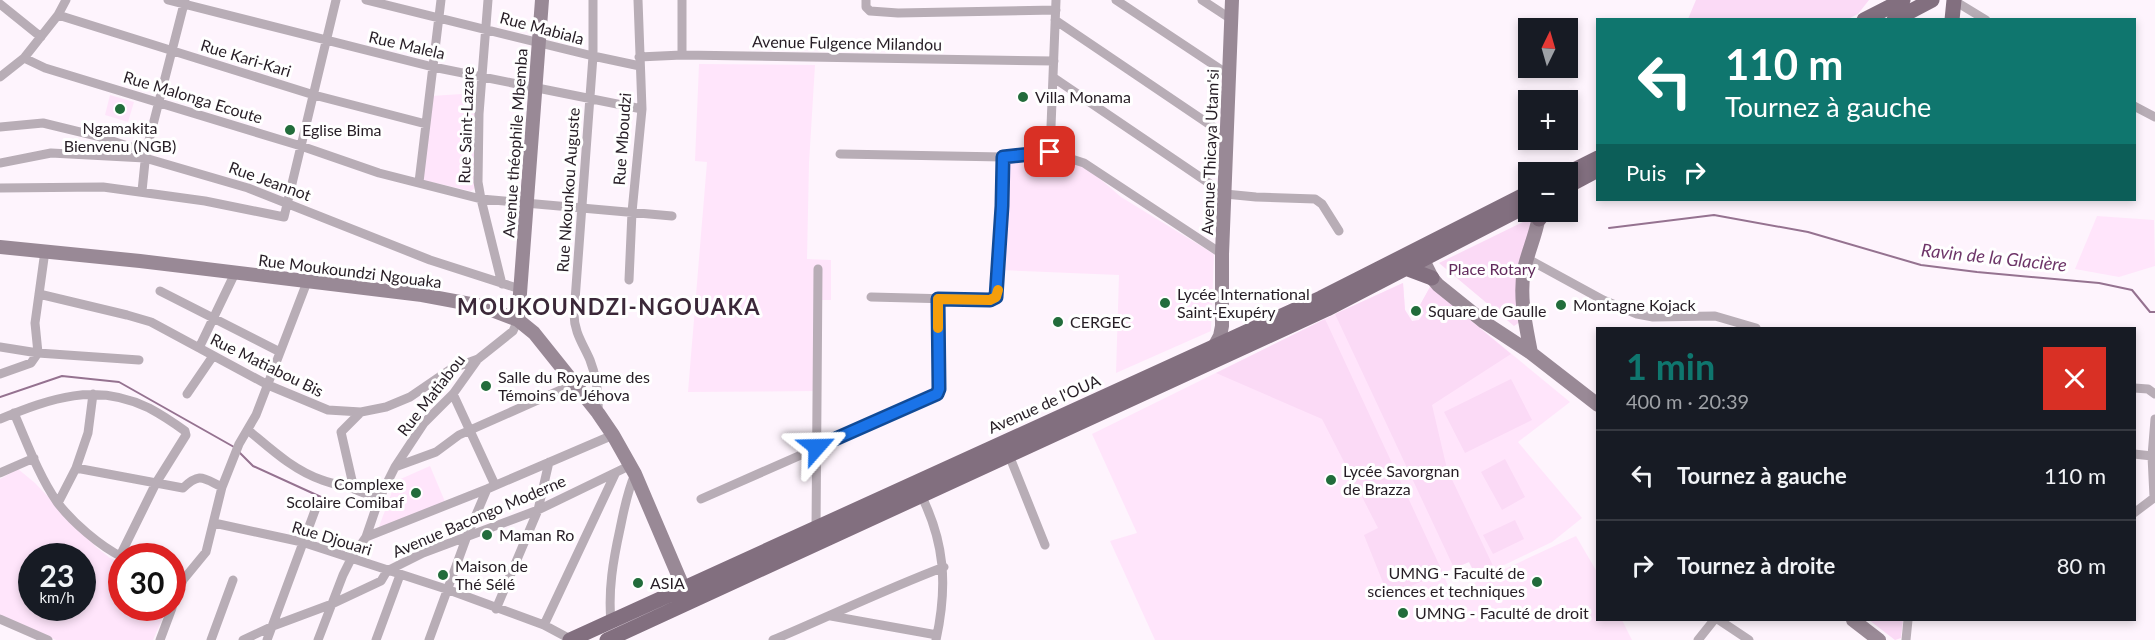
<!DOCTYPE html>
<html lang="fr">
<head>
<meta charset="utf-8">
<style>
	body { margin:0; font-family:Lato,sans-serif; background:#242831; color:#f1f3f6; height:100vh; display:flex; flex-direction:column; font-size:22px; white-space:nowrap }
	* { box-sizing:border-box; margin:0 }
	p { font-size:20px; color:#9ea1a6 }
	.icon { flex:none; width:33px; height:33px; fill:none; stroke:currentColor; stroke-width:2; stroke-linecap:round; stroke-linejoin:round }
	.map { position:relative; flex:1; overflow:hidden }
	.details { position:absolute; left:1596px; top:327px; width:540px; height:294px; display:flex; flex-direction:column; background:#171b24; border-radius:0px; box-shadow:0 3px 9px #0003 }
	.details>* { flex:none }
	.hud { position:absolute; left:1596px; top:18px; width:540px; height:183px; border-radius:0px; box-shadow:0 3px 9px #0003; background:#0f766e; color:#fff; overflow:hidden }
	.needle { width:39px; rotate:5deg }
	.tools { position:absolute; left:1518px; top:18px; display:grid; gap:12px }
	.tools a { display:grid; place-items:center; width:60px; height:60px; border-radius:0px; background:#171b24; box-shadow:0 3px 9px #0003; font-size:30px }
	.speed { position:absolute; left:18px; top:543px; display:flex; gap:12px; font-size:30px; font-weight:700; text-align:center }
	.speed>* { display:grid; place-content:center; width:78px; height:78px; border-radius:50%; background:#171b24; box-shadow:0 3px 9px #0003; line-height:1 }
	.speed small { font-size:15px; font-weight:400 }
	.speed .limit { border:9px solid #d22; background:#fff; color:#111 }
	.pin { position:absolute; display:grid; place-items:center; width:51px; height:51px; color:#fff; margin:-26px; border-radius:12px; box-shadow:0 3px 9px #0006 }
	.me { position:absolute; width:66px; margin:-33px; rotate:65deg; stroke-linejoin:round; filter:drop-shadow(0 0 4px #0008) }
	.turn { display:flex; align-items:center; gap:21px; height:126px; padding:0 30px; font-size:27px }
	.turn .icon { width:78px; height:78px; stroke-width:2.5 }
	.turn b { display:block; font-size:42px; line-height:51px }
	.then { display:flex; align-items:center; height:57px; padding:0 30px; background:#0003; gap:12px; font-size:22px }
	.round { display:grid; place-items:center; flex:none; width:63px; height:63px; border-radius:0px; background:#242831 }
	.summary { display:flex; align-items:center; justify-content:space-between; height:102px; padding:0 30px }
	h1 { font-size:36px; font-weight:700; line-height:45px; color:#0f766e }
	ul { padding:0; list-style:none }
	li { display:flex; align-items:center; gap:18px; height:90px; padding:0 30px; border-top:2px solid #363941 }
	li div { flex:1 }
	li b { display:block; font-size:22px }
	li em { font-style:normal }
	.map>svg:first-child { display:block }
	.built { fill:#ffe5fb; fill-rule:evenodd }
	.green { fill:#fbdaf6 }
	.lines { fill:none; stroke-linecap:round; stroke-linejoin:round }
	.stream { stroke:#957290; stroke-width:2 }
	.street { stroke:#b8adb6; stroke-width:9 }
	.secondary { stroke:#998996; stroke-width:14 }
	.primary { stroke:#826f7f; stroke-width:15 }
	.route-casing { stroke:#114b97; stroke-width:15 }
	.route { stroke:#1a73e8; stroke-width:10 }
	.slow { stroke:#f59e0b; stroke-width:10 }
	.poi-dot { fill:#226c3b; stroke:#fff; stroke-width:2 }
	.labels { text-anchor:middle; stroke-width:6; stroke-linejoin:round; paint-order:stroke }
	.street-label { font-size:16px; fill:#261d25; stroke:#fff }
	.poi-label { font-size:16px; fill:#261d25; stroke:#fff; text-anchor:start }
	.park-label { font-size:16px; fill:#622b5d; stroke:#fff }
	.water-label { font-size:18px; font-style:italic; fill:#6e3669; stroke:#fff }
	.district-label { font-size:22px; font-weight:bold; letter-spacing:1.5px; fill:#3b2839; stroke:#fff }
</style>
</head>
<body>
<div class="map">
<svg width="2155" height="640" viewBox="0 0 2155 640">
	<rect width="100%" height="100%" fill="#fef4fd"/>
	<!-- built -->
	<path class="built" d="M699,64L815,65L809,163L807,259L831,260V300H818L816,391L688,392L707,162L695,161Z
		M477,93L475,188L471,191L422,180L431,96Z
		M110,95L134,102L128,122L105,115Z
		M1005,161L1074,162L1084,165L1121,197L1214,254L1211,331L1116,373L1119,275L1001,270Z
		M2097,216L2154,220L2155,266L2119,277L2075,269Z
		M1403,283L1405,310L1412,321L1419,320L1424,313L1420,305L1430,287L1570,402L1518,442L1582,518L1552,542L1477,578L1469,562L1443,573L1450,591L1455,592L1576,536L1597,572L1598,620H1622L1632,640H1155L1110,541L1137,533L1092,434L1325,319Z
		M430,466L446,504L377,532L396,481Z
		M18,469L35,483L96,547L110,558L121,562L122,608H167L153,640H56L0,615V479ZM32,556H82V608H32Z"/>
	<!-- green -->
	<path class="green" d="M1696,0H1869L1858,14L1848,19H1688Z
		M1535,216L1520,322L1514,326L1439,263Z
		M1403,283L1405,310L1412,321L1419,320L1424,313L1420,305L1430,287L1511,354L1432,405L1447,469L1495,570L1477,578L1469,562L1454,568L1335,314Z
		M1325,319L1443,573L1388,595L1364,535L1378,528L1322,419L1216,373Z
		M1511,379L1532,420L1465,453L1444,412Z
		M1505,459L1525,497L1502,510L1481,472Z
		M1515,520L1524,539L1493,554L1483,535Z
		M1869,620H1903L1901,638L1895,640Z"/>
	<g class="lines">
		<!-- stream -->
		<path class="stream" d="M1609,228L1714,215L1808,232L1921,265L1977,272L2099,283L2132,290L2150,312H2155
			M0,397L62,376L119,382L234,447
			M238,451L253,466L321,497"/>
		<!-- street -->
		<path class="street" d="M168,0L433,67L642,109
			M366,0L593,56L640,66
			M488,0L479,114L478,182L481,199L502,284
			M593,0V56L574,314C574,332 583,344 590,360C597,378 599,393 598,413
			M866,0V7L870,11L898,13L1056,10
			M1116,0L1229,75
			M1202,0L1231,19
			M1953,0L1986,20
			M0,4L41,37
			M58,15L314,95L426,124
			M1055,20L1228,137
			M682,55V0
			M639,57L682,55L1054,61
			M24,58L45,68L301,146L379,173L481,199L672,216
			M0,77L24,58L58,15L66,0
			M1054,78L1225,194L1256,197L1315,199L1322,204L1339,231
			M2134,106L2155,117
			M0,127L43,123L97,136L146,152
			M1050,152L1056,0
			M840,154L1003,157L1050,152L1084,163L1222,254
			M0,163L51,153L145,158L248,188L430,260L520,289
			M419,182L441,0
			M0,188L103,187L205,201L284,217L336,0
			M142,191L146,152L185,0
			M1526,258L1603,300L1637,314L1653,317L1715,316L1756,328
			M629,280L632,212L642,109L638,0
			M160,291L280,352
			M39,294L127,315L151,322L268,385L328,410L361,412L386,407L410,397L451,369L478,359
			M871,297L990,300L996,297L1002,206L1003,157
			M0,347L38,353L139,360
			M199,348L235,273
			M0,374L31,363L38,353L35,323L45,251
			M2134,388L2148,389L2155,394
			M187,394L213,356
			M453,394L495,485
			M361,412L341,432L354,489L379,499
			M14,413C27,443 39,476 57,502C72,522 100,546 122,557
			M0,419C52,398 95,382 149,408C162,415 174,423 185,431L186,435L156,483L120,556
			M248,430C271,449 293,470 322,480C332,484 344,486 354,489
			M2134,454L2152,456
			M1009,455L1045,545
			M395,467L436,452L459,435L574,384
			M76,468L88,433L93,394
			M0,473L34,458
			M222,487L239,444L256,415L307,282
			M919,491C945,541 948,585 936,640
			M2154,497L2152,456L2155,419
			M701,499L935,396L939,389L938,299
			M58,503L76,468L183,488C200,472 203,478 222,487L206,552L183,580L172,607
			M2134,513L2155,497
			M214,523L302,542L449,590L544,625L572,640
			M816,531L818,269
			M366,537L487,489L613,435
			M496,609L538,510L549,462
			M831,616L937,635
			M0,619L48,640
			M1719,620L1749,640
			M611,622C608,590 613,561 620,529C624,510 627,492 635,474
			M544,625L615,474
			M160,640L172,608
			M211,640L233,580
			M243,640L273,626L332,604L381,581L387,571L423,553L538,510L631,465
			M267,640L317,505
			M318,640L343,575L351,559L366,537L379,499L395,467L424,423L453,394L478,359L513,331L518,320
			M376,640L400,575
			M429,640L467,536L487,489
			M773,640C830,616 886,589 944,567
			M1698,640L1714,620
			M1906,640L1908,620"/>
		<!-- secondary -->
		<path class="secondary" d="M0,247L140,261L422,295L481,306L518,320L534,333L598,413L613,435L635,474L684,589
			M1418,250L1432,278L1438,285L1484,322L1531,353L1598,405
			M518,320L542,0
			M1216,353L1214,347L1220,336L1222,326V254L1232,0
			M1531,353C1526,326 1519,298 1524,270C1527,253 1540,225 1539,212
			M1853,620L1879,640"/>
		<!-- primary -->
		<path class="primary" d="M1864,20L1903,0
			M1894,20L1932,0
			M1952,20L1954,0
			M1568,173L1598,158
			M1568,186L1598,170
			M1539,219L1545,212
			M1408,269L1432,278
			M570,640L1321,298L1528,193
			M607,640L1327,309L1528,205"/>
	</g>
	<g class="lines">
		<!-- route casing -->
		<g class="route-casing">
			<path id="route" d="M817,447L937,394L939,389L938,299L990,300L996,297L1002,206L1003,157L1050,152"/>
		</g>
		<!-- route -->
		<use href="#route" class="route"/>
		<!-- slow -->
		<path class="slow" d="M938,328V299L990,300L996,297L998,290"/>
	</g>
	<!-- markers -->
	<g class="poi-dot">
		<circle cx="1023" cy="97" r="6"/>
		<circle cx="120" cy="109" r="6"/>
		<circle cx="290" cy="130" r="6"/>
		<circle cx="1165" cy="303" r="6"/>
		<circle cx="1561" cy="305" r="6"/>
		<circle cx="1416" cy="311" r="6"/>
		<circle cx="1058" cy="322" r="6"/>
		<circle cx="486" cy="386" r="6"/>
		<circle cx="1331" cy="480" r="6"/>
		<circle cx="416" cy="493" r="6"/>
		<circle cx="487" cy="535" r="6"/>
		<circle cx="443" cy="575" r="6"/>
		<circle cx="1537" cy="582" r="6"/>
		<circle cx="638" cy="583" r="6"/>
		<circle cx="1403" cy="613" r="6"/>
	</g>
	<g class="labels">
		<!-- street labels -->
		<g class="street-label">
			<text transform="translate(542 28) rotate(15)" y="6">Rue Mabiala</text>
			<text transform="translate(847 43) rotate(1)" y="6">Avenue Fulgence Milandou</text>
			<text transform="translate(407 45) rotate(13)" y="6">Rue Malela</text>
			<text transform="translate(246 58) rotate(17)" y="6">Rue Kari-Kari</text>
			<text transform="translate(193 97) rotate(17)" y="6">Rue Malonga Ecoute</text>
			<text transform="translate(466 125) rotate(-88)" y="6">Rue Saint-Lazare</text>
			<text transform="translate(622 139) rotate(-86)" y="6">Rue Mboudzi</text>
			<text transform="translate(515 143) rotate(-86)" y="6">Avenue théophile Mbemba</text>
			<text transform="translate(1210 152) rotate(-88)" y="6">Avenue Thicaya Utam'si</text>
			<text transform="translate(270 181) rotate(20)" y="6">Rue Jeannot</text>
			<text transform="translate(568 190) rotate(-86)" y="6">Rue Nkounkou Auguste</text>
			<text transform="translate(350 271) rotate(7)" y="6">Rue Moukoundzi Ngouaka</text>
			<text transform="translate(267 365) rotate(26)" y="6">Rue Matiabou Bis</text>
			<text transform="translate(431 395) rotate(-52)" y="6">Rue Matiabou</text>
			<text transform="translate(1044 404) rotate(-24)" y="6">Avenue de l'OUA</text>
			<text transform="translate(479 516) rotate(-23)" y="6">Avenue Bacongo Moderne</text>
			<text transform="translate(332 538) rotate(17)" y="6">Rue Djouari</text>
		</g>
		<!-- poi labels -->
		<g class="poi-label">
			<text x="1035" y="103">Villa Monama</text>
			<text x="120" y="134" text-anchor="middle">Ngamakita<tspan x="120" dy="18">Bienvenu (NGB)</tspan></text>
			<text x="302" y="136">Eglise Bima</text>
			<text x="1177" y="300">Lycée International<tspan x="1177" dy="18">Saint-Exupéry</tspan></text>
			<text x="1573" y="311">Montagne Kojack</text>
			<text x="1428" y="317">Square de Gaulle</text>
			<text x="1070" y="328">CERGEC</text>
			<text x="498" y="383">Salle du Royaume des<tspan x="498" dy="18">Témoins de Jéhova</tspan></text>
			<text x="1343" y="477">Lycée Savorgnan<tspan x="1343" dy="18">de Brazza</tspan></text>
			<text x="404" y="490" text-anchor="end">Complexe<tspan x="404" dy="18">Scolaire Comibaf</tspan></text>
			<text x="499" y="541">Maman Ro</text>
			<text x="455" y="572">Maison de<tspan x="455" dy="18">Thé Sélé</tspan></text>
			<text x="1525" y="579" text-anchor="end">UMNG - Faculté de<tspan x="1525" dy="18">sciences et techniques</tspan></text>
			<text x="650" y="589">ASIA</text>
			<text x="1415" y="619">UMNG - Faculté de droit</text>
		</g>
		<!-- park labels -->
		<g class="park-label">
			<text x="1492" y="275">Place Rotary</text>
		</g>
		<!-- water labels -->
		<g class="water-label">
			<text transform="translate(1994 258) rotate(6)" y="6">Ravin de la Glacière</text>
		</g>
		<!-- district labels -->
		<g class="district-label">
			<text x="609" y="315">MOUKOUNDZI-NGOUAKA</text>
		</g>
	</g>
</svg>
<div class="tools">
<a><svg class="needle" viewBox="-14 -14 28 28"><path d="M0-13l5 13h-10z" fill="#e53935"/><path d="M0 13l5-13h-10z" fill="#9ea1a6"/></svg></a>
<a>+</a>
<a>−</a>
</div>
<div class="speed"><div>23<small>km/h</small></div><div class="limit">30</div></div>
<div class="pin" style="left:1050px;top:152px;background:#d93025"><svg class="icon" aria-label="arrive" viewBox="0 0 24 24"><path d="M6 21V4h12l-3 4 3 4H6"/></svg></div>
<svg class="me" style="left:817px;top:447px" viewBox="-20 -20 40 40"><path d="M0-17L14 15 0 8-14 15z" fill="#1a73e8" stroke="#fff" stroke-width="4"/></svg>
<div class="hud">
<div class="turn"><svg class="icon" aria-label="left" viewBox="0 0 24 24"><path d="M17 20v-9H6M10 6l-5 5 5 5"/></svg><div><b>110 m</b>Tournez à gauche</div></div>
<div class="then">Puis<svg class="icon" aria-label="right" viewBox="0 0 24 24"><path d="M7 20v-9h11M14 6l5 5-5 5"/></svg></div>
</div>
<section class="details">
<div class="summary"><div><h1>1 min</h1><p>400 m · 20:39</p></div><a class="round" style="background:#d93025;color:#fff"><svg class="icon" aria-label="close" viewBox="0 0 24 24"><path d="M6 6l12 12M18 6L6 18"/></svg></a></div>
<ul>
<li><svg class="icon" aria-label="left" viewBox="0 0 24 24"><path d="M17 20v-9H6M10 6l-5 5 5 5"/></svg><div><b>Tournez à gauche</b></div><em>110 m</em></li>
<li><svg class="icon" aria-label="right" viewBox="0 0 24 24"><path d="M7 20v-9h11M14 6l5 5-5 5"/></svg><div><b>Tournez à droite</b></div><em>80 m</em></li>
</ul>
</section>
</div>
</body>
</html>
